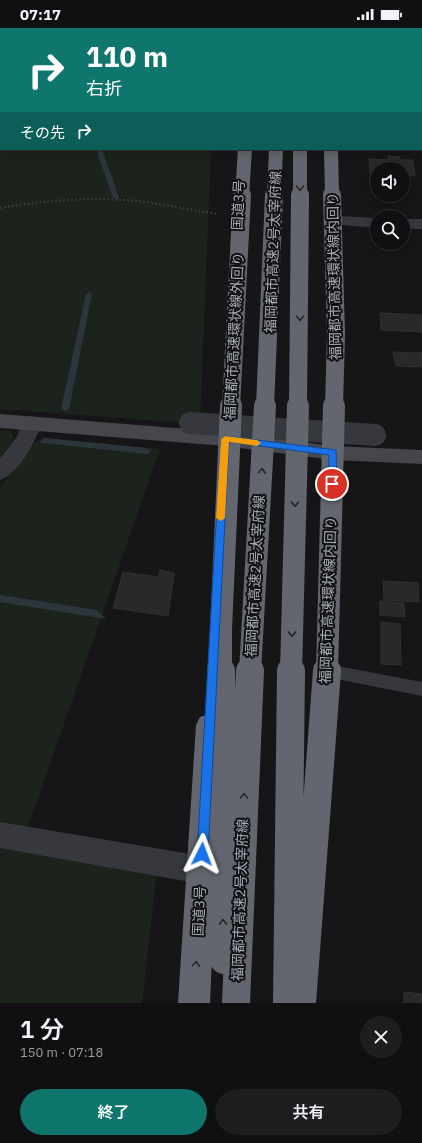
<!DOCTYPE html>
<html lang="ja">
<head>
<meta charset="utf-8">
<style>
	body { margin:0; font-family:"IBM Plex Sans","Noto Sans JP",sans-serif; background:#1e1e20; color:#f1f3f6; height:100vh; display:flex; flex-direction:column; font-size:15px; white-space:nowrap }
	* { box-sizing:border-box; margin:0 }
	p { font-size:13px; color:#9c9d9f }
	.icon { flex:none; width:22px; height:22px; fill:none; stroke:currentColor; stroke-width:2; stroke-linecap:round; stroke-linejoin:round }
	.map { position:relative; height:975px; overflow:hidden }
	.panel { display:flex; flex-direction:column; background:#101012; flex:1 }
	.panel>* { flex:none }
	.banner { position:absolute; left:0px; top:0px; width:422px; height:122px; box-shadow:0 2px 10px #0003,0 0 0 1px #303032; background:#0f766e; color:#fff; overflow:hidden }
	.tools { position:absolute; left:370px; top:134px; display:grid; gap:8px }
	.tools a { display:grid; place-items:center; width:40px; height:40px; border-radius:50%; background:#101012; box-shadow:0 2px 10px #0003,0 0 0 1px #303032; font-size:20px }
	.pin { position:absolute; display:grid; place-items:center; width:34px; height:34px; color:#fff; margin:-17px; border:2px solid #fff; border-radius:50%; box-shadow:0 1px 4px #0007 }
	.me { position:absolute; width:44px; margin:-22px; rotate:3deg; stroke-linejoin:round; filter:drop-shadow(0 0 3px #0008) }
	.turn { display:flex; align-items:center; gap:14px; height:84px; padding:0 20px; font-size:18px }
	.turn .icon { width:52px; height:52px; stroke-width:2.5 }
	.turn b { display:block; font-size:28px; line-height:34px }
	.then { display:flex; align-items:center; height:38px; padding:0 20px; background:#0003; gap:8px; font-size:15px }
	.round { display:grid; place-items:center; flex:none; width:42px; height:42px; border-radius:21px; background:#1e1e20 }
	.summary { display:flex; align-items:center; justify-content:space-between; height:68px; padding:0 20px }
	h1 { font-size:24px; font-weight:600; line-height:30px }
	.button { display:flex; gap:8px; margin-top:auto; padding:8px 20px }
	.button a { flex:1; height:46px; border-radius:24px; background:#0f766e; color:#fff; font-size:16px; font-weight:600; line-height:46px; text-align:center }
	.button a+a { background:#1e1e20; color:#f1f3f6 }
	.status { display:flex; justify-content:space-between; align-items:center; height:28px; padding:0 20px; background:#101012; direction:ltr }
	.status svg { height:11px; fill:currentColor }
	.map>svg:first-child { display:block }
	.green { fill:#1c231d }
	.water { fill:#2c353c }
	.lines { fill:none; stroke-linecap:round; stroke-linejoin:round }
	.stream { fill:#2c353c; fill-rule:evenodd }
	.building { fill:#29292c; stroke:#303034 }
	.path { stroke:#3d3f44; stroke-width:2; stroke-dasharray:1.5 2.5; stroke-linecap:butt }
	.lane { fill:#37383d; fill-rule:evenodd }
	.street { fill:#37383d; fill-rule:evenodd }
	.secondary { fill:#45474d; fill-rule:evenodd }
	.highway { fill:#63666e; fill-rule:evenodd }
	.street-bridge { stroke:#37383d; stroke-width:22 }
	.highway-bridge-far3 { stroke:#63666e; stroke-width:14 }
	.highway-bridge-far2 { stroke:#63666e; stroke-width:18 }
	.highway-bridge-far1 { stroke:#63666e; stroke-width:22 }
	.highway-bridge { stroke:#63666e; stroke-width:28 }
	.oneway { stroke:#26262a }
	.route { fill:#1a73e8; stroke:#114b97 }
	.slow { fill:#f59e0b }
	.labels { text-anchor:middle; stroke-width:4; stroke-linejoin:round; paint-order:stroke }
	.street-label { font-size:14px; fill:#a8adb8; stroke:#111113 }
</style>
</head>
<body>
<div class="status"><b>07:17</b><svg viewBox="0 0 49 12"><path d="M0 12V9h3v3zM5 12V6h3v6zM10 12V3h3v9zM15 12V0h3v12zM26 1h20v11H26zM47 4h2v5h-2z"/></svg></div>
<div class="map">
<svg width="422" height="975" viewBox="0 0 422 975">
	<rect width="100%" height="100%" fill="#161618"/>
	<!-- green -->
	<path class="green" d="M0,0H205L1,1V121H211L200,396L0,381Z
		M0,402L10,403L14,411L0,429Z
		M44,410L160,421L28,799L0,794V460L35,414Z
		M0,815L157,843L142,975H0Z"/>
	<!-- water -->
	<path class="water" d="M0,567L97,582L106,591L0,574Z"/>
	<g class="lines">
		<!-- stream -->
		<path class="stream" d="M100,122L103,124L119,170L118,171L113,170L97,124Z
			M89,264L92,266L69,381L65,383L61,381L86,266Z
			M45,410L147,420L151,423L147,426L42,415L41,413L42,411Z"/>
	</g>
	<!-- building -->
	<path class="building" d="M369,0H422V26L421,1Z
		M388,128L400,129V132H413L415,148L403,147V141H377V146H370L369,131L388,132Z
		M380,285L422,287V304L381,302Z
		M393,324L422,325V339L396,338Z
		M160,542L174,545L168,588L113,580L123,544L158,549Z
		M383,553L418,555L419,574L384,572Z
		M380,573L404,575L405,589L380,587Z
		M381,594L400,596L401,637L381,636Z
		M404,964L422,966V975H404Z"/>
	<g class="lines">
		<!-- path -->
		<path class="path" d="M0,180C45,172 91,169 137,173C164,176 191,182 218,186"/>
		<!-- lane -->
		<path class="lane" d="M327,636L422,654V668L321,648L319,643L321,638Z"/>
		<!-- street -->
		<path class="street" d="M421,74H422V82H421Z
			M338,188L377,190V200L332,196L330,193L332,190Z
			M403,191H422V201H403Z
			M32,388L39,390L42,395C36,412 19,446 0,452V430L16,410L25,390Z
			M0,794L202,828L212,832L216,842L212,852L202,856L0,820Z"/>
		<!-- secondary -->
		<path class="secondary" d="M0,386L225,404L333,418L422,422V436L333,432L225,418L0,400Z"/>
		<!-- highway -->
		<path class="highway" d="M223,0H236V1H223Z
			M241,0H253V1H241Z
			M261,0H274V1H261Z
			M282,0H294V1H282Z
			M307,0H320V1H307Z
			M209,686L218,689L222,697L210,975H178L196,697L200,689Z"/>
		<!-- street-bridge -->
		<path class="street-bridge" d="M190,395L375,407"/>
		<!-- highway-bridge-far3 -->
		<path class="highway-bridge-far3" d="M300,121V168
			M331,121L332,168
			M242,168L245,121
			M274,168L276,121"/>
		<!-- highway-bridge-far2 -->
		<path class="highway-bridge-far2" d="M332,167L336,306L334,379
			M231,379L242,167
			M265,379L274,167
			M298,379L300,167"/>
		<!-- highway-bridge-far1 -->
		<path class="highway-bridge-far1" d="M221,644V601L231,378
			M250,644L265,378
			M291,644L298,378
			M327,644L334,378"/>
		<!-- highway-bridge -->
		<path class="highway-bridge" d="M221,643L224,932
			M236,975L250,643
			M287,975L291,643
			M302,975L327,643"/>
	</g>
	<!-- one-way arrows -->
	<defs><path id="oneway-chevron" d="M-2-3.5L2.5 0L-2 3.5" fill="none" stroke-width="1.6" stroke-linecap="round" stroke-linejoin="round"/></defs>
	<g class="oneway">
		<use href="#oneway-chevron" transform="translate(300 160) rotate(90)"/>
		<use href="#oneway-chevron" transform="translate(300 290) rotate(90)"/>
		<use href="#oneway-chevron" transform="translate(262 443) rotate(-86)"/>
		<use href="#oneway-chevron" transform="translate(295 476) rotate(91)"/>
		<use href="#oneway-chevron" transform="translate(292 606) rotate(91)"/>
		<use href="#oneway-chevron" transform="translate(244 768) rotate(-88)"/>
		<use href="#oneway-chevron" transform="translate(223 894) rotate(-91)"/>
		<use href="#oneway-chevron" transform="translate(196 936) rotate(-87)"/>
	</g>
	<!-- route -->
	<path class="route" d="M225,408L336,422L337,456L332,459L328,456L329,427L229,414L208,826L207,830L202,832L198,830L197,826L221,411Z"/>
	<!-- slow -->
	<path class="slow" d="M225,408L257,412L261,415L257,418L229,414L225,490L221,493L216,490L221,411Z"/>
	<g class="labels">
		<!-- street labels -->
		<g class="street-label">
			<text transform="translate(238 177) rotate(-87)" y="5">国道3号</text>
			<text transform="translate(273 224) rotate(-88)" y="5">福岡都市高速2号太宰府線</text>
			<text transform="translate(334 248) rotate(-91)" y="5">福岡都市高速環状線内回り</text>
			<text transform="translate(234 308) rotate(-87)" y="5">福岡都市高速環状線外回り</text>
			<text transform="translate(255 548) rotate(-87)" y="5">福岡都市高速2号太宰府線</text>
			<text transform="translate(328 572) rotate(-88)" y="5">福岡都市高速環状線内回り</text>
			<text transform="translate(240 872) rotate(-88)" y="5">福岡都市高速2号太宰府線</text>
			<text transform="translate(199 883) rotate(-87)" y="5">国道3号</text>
		</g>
	</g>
</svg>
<div class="tools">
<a><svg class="icon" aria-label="sound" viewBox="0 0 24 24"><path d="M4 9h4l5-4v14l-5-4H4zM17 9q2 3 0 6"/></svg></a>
<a><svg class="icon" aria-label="search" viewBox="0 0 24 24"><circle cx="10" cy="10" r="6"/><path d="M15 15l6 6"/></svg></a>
</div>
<div class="pin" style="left:332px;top:456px;background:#d93025"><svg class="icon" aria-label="arrive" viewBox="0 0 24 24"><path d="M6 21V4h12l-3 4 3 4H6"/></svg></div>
<svg class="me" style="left:202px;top:826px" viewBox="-20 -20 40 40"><path d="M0-17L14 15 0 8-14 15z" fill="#1a73e8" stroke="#fff" stroke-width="4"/></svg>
<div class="banner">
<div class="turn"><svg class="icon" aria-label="right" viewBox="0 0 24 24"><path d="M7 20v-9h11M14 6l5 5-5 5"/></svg><div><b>110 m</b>右折</div></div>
<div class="then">その先<svg class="icon" aria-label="right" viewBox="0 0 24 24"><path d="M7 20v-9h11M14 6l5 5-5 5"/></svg></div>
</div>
</div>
<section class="panel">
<div class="summary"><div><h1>1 分</h1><p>150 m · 07:18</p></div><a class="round"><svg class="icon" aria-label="close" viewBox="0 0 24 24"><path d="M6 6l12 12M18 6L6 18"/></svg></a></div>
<div class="button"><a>終了</a><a>共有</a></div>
</section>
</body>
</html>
